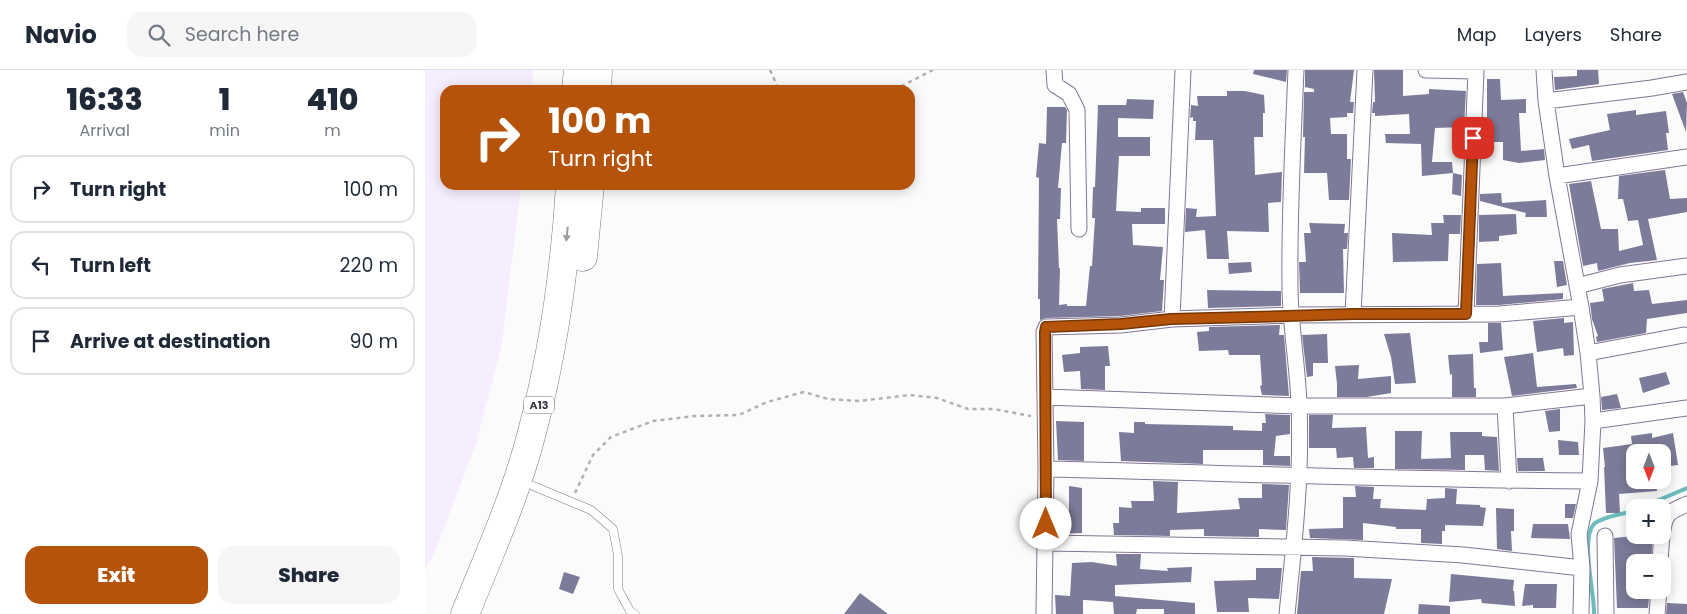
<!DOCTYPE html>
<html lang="en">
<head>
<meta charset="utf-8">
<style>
	body { margin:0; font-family:Poppins,sans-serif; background:#f6f6f7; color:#1f2937; height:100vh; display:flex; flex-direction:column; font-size:19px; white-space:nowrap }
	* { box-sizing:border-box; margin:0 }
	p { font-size:16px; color:#747a83 }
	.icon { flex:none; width:28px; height:28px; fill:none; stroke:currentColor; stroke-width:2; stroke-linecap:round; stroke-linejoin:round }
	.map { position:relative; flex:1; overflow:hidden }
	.sheet { display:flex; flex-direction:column; background:#fff; width:425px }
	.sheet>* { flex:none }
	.guide { position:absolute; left:15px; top:15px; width:475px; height:105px; border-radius:15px; box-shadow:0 2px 12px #0003; background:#b45309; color:#fff; overflow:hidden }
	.needle { width:32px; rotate:180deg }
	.buttons { position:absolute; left:1201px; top:374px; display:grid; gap:10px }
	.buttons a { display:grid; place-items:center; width:45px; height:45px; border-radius:10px; background:#fff; box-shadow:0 2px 12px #0003; font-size:25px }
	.pin { position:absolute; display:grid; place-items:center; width:42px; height:42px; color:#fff; margin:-21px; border-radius:10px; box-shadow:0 2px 8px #0006 }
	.me { position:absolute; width:55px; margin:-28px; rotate:0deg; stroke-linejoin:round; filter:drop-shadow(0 0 4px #0008) }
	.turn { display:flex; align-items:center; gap:18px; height:105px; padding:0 25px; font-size:22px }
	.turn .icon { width:65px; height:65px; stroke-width:2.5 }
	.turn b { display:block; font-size:35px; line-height:42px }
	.eta { display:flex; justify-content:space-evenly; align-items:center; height:85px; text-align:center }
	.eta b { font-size:30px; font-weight:800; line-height:35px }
	.button { display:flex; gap:10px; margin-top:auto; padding:10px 25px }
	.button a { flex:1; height:58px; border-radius:15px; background:#b45309; color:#fff; font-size:20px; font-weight:800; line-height:58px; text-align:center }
	.button a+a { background:#f6f6f7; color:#1f2937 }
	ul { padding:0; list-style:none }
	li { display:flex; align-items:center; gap:15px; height:68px; margin:0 10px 8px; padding:0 15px; border:2px solid #e0e1e3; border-radius:15px }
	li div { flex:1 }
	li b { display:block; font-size:19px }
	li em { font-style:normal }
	header { display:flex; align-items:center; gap:30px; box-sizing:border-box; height:70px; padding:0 25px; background:#fff; border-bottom:1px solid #e0e1e3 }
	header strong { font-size:24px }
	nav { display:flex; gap:28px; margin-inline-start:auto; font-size:18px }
	.search { width:350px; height:45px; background:#f6f6f7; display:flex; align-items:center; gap:12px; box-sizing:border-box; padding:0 18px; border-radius:15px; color:#747a83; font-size:19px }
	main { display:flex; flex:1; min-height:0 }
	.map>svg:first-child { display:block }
	.built { fill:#f6eefe }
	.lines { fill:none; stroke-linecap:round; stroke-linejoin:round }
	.stream { stroke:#6dbbbd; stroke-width:4 }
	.building { fill:#7c7c9a }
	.lane-casing { stroke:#847591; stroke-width:9 }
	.street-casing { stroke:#847591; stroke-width:17 }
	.highway-casing { stroke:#847591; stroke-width:29 }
	.path { stroke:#b3b0b5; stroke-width:2.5; stroke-dasharray:4 4; stroke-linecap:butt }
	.lane { stroke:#fff; stroke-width:8 }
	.street { stroke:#fff; stroke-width:15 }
	.highway { stroke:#fff; stroke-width:28 }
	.oneway { fill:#9d9aa0 }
	.route-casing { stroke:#753606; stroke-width:12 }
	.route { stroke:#b45309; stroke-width:9 }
	.labels { text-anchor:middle; stroke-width:5; stroke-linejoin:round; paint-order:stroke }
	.shield { fill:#fff; stroke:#76717a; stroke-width:1 }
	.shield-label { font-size:11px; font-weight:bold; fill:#3b3441 }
</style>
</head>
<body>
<header>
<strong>Navio</strong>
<div class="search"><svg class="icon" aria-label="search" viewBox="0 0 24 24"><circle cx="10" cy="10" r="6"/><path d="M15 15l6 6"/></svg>Search here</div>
<nav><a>Map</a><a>Layers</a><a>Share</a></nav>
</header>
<main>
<section class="sheet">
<div class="eta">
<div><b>16:33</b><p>Arrival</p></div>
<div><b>1</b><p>min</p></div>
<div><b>410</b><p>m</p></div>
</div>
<ul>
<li><svg class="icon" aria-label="right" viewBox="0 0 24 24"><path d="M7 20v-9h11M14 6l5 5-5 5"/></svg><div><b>Turn right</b></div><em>100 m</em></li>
<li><svg class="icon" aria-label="left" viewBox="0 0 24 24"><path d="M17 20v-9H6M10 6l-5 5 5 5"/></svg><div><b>Turn left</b></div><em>220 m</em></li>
<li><svg class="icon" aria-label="arrive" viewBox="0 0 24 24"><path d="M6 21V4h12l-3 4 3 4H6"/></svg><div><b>Arrive at destination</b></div><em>90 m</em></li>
</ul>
<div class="button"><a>Exit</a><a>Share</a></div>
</section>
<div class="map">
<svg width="1262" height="544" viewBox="0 0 1262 544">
	<rect width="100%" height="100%" fill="#fbfbfb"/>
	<!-- built -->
	<path class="built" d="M0,0H108L107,20H20V115H96L77,274L51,374L7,489L0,499Z"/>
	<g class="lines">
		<!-- stream -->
		<path class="stream" d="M1215,438L1262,418
			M1169,544C1170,524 1155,469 1169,454C1176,447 1200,444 1210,440"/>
	</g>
	<!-- building -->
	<path class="building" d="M829,0H862L861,12L828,4Z
		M880,0H929L925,32H929L928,43H922V47L905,48L906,64H922V89H926L924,130H904L902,103H879L880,67H878L879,22H889V19L880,17Z
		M949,0H978V26L1004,24V19L1041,21L1039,57L1010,58L1007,92H1027L1028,103L997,106L996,74L961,73L960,64H985L984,44L950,46V43H947L948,32H950Z
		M1152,0H1173L1174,14L1130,20L1129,7L1152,6Z
		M1062,9H1075L1076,30L1101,29V43H1094L1096,81L1119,79L1120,90L1094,93L1078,90V72H1062Z
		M802,21H820L839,25L840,43H838V67H829L830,105L857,102L856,132L843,133L844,162L802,161L804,189H782L780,160L760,162L761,138L772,139L771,147L791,146L788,70H770L771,51H768V47L765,48L766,35L773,36L772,26H802Z
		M1258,22L1262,33L1261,62L1247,24Z
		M702,29L729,30L728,49L693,48V67H725V86H694L691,141L716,142V138H740V154H707L708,175L738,177L735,210H739L737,241L695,246L621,248L615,250V229H613L614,108L611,107L614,73L621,74L622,37H640L642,40L641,73H637L633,118H636L635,149H632L634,198H635L634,235L642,234V236H661L665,196H667L670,148H667L668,117H670L673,35H701Z
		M1211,40V45L1241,41L1244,63H1241L1243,80L1167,91L1164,75L1147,79L1144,69L1185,60L1182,44Z
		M1240,100L1245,129L1262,128V142L1223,149L1232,190L1205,193L1173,201L1172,193L1158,196L1144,114L1166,111L1176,159H1193L1194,181L1218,175L1213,150L1203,151L1198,129H1193L1194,106Z
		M1028,103L1037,105L1036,126L1027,124Z
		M1076,123L1077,133L1121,130L1122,147H1100L1101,143L1055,131V124Z
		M1091,144L1092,164L1074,166V171L1054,172V145Z
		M1018,145H1036L1035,164H1024L1023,191L968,192L967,163L1007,165L1006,153H1019Z
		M884,153L920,154L919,163H923L922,179H918L919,223H875L874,192H881L879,163H886Z
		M1129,191H1138L1142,215L1132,217Z
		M826,192L827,202L804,204L803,193Z
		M1076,193L1078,226L1138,223V229L1074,235H1051L1052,194Z
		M1208,213L1209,221L1224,220L1227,234L1262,230V243L1222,249L1221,263L1172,272L1171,267L1173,266L1167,249L1165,233L1179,231L1177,219Z
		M782,220L856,221V236L783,238Z
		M1139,248V253L1148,252L1149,285L1139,286L1138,278L1112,282L1108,251Z
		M1063,253H1076L1078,280L1055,283L1054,272H1063Z
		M855,255L854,265H859L864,326L837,325L835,316L837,315L835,285H804L803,280L774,281L772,262L784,261V257Z
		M985,263L991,313L970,314L966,287L959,264Z
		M902,264L903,293H888V306L882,307L877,265Z
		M683,276L685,296H680V320L656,319L655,301L639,302L637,285L655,283V277Z
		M1108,283L1112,317L1151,314L1152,318L1087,326L1079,287Z
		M1048,284L1049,318H1051V327H1027V304L1025,305L1023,285Z
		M934,295L933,309L966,306V323L942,327H912V314L910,296Z
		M1241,302L1245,314L1218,323L1214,308Z
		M1192,324L1196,338L1177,340L1176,327Z
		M1135,339V361L1124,362L1120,341Z
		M840,344L865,345V364L851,366L849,386H865V396L838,395V380H778V394L696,391L694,362L709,363V352H720V354L808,356V360L837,361V353H841Z
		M884,345H908L907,358L941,357L943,388L949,387V398H929L928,387L912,388L911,378H884Z
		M631,351L659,352V391L633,390Z
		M970,361H997L996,389L1026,388L1025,362H1057V366L1072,367L1074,401L1060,400L1059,385H1040V400L970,399Z
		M1227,363V368L1248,363L1253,395L1239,397L1238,382H1210V410H1231L1232,421L1194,424L1195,443H1181L1179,397H1180L1178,378L1207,374L1206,366Z
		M1133,370L1153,372L1154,385H1134Z
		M1092,388H1118L1120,401H1093Z
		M728,411L753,412L752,443L815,439L813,428H837V414L864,415L861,460L834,459V467L779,466V459L745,460V466L689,465L688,453H694V437L707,438L706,431H729Z
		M644,416L657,418V463L629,464L630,449L644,450Z
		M930,416L949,417L948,429H956L955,438L1001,440L1002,429L1020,428V418L1032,419L1031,434L1055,435V437L1061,438L1058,456L1020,455V461H1017V474L996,473V459H971V457L938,453V470L885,468L884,459L918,458V427H931Z
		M1140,434H1151L1148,448H1140Z
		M1071,438L1089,439V461H1086L1087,481L1072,479Z
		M1108,454H1143L1145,469L1106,468Z
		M1217,465H1228L1226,492H1210V520H1225L1223,538H1192L1189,468Z
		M691,484H716L715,499L743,501L742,498L767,497L766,512L690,515V526L770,533V544H739V539H712L711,544H689L688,532L660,530H658V544H631L630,525L645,526L647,493L667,492L692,496Z
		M887,487L929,488V508L967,509L959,544H872L876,501H888Z
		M831,498H857L854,529L823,528L824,542H792L789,511L831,510Z
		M139,502L155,507L148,524L134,519Z
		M1026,504L1089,510L1088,521H1089L1090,536L1057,533L1056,529L1024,532Z
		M1100,514H1132L1131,538H1108V535L1097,536Z
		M435,523L463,544H419Z
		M1242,533L1262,534V544H1241Z
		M994,534L1025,536V544H993Z"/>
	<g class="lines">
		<!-- lane casing -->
		<g class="lane-casing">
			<path id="lane" d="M108,416L166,440L188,459L193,485V519L205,541L210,544"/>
		</g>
		<!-- street casing -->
		<g class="street-casing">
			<path id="street" d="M629,0L630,15L644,24L652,40L654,159
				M1001,0L1051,1L1041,244
				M1119,0L1121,31L1132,106L1156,237L1163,283L1167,326L1168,351L1165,411L1154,464L1157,498L1156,544
				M1121,31L1227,18L1262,12
				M1132,106L1262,87
				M1152,216L1195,205L1262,196
				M928,244L940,0
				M747,249L758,0
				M1163,283L1259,265
				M620,327L874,336H1080
				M1168,351L1262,338
				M621,399C802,403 984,410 1165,411
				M1084,411L1080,336L1167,326
				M1180,466L1181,544
				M621,473L920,478L1038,485L1157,498
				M1235,492C1236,481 1236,452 1244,444C1249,439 1256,437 1262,434
				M619,544L621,399L619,262L621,257L696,255L747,249L866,245L1074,244L1156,237
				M862,544C869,475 877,405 874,336C873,296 865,256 865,216C864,144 868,72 871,0
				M1232,544L1234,520"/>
		</g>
		<!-- highway casing -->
		<g class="highway-casing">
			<path id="highway" d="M151,20L153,0
				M172,20L173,0
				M158,187L165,115
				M40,544C64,485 90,427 106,366C128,284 140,200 145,115"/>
		</g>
		<!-- path -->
		<path class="path" d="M345,0L354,20
			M469,20L508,0
			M150,423L168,385L186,367L228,351L270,346L314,345L342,332L379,322L403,329L434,331L485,325L512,328L543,339H569L606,346"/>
		<!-- lane -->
		<use href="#lane" class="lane"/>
		<!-- street -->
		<use href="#street" class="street"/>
		<!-- highway -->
		<use href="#highway" class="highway"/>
	</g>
	<!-- one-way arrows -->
	<defs><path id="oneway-solid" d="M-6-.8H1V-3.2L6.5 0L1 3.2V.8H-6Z" transform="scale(1.25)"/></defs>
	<use class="oneway" href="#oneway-solid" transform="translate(142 164) rotate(96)"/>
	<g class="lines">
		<!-- route casing -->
		<g class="route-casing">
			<path id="route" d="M621,454L620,262L621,257L696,254L746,249L826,247L928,244H1041L1048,68"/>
		</g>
		<!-- route -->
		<use href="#route" class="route"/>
	</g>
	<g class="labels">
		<!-- shield labels -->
		<rect class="shield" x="99" y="326.5" width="30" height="17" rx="4"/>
		<g class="shield-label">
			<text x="114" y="339">A13</text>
		</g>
	</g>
</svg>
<div class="buttons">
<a><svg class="needle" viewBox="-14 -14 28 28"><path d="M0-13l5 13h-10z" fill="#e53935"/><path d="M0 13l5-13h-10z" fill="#747a83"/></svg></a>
<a>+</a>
<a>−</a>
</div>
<div class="pin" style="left:1048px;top:68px;background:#d93025"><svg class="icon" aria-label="arrive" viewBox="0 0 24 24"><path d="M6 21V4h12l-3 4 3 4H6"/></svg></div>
<svg class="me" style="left:621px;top:454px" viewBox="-20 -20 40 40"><circle r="19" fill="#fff"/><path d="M0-13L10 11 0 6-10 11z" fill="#b45309"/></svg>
<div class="guide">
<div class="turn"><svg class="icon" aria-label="right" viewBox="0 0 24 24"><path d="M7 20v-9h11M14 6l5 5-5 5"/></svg><div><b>100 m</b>Turn right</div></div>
</div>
</div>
</main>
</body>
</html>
